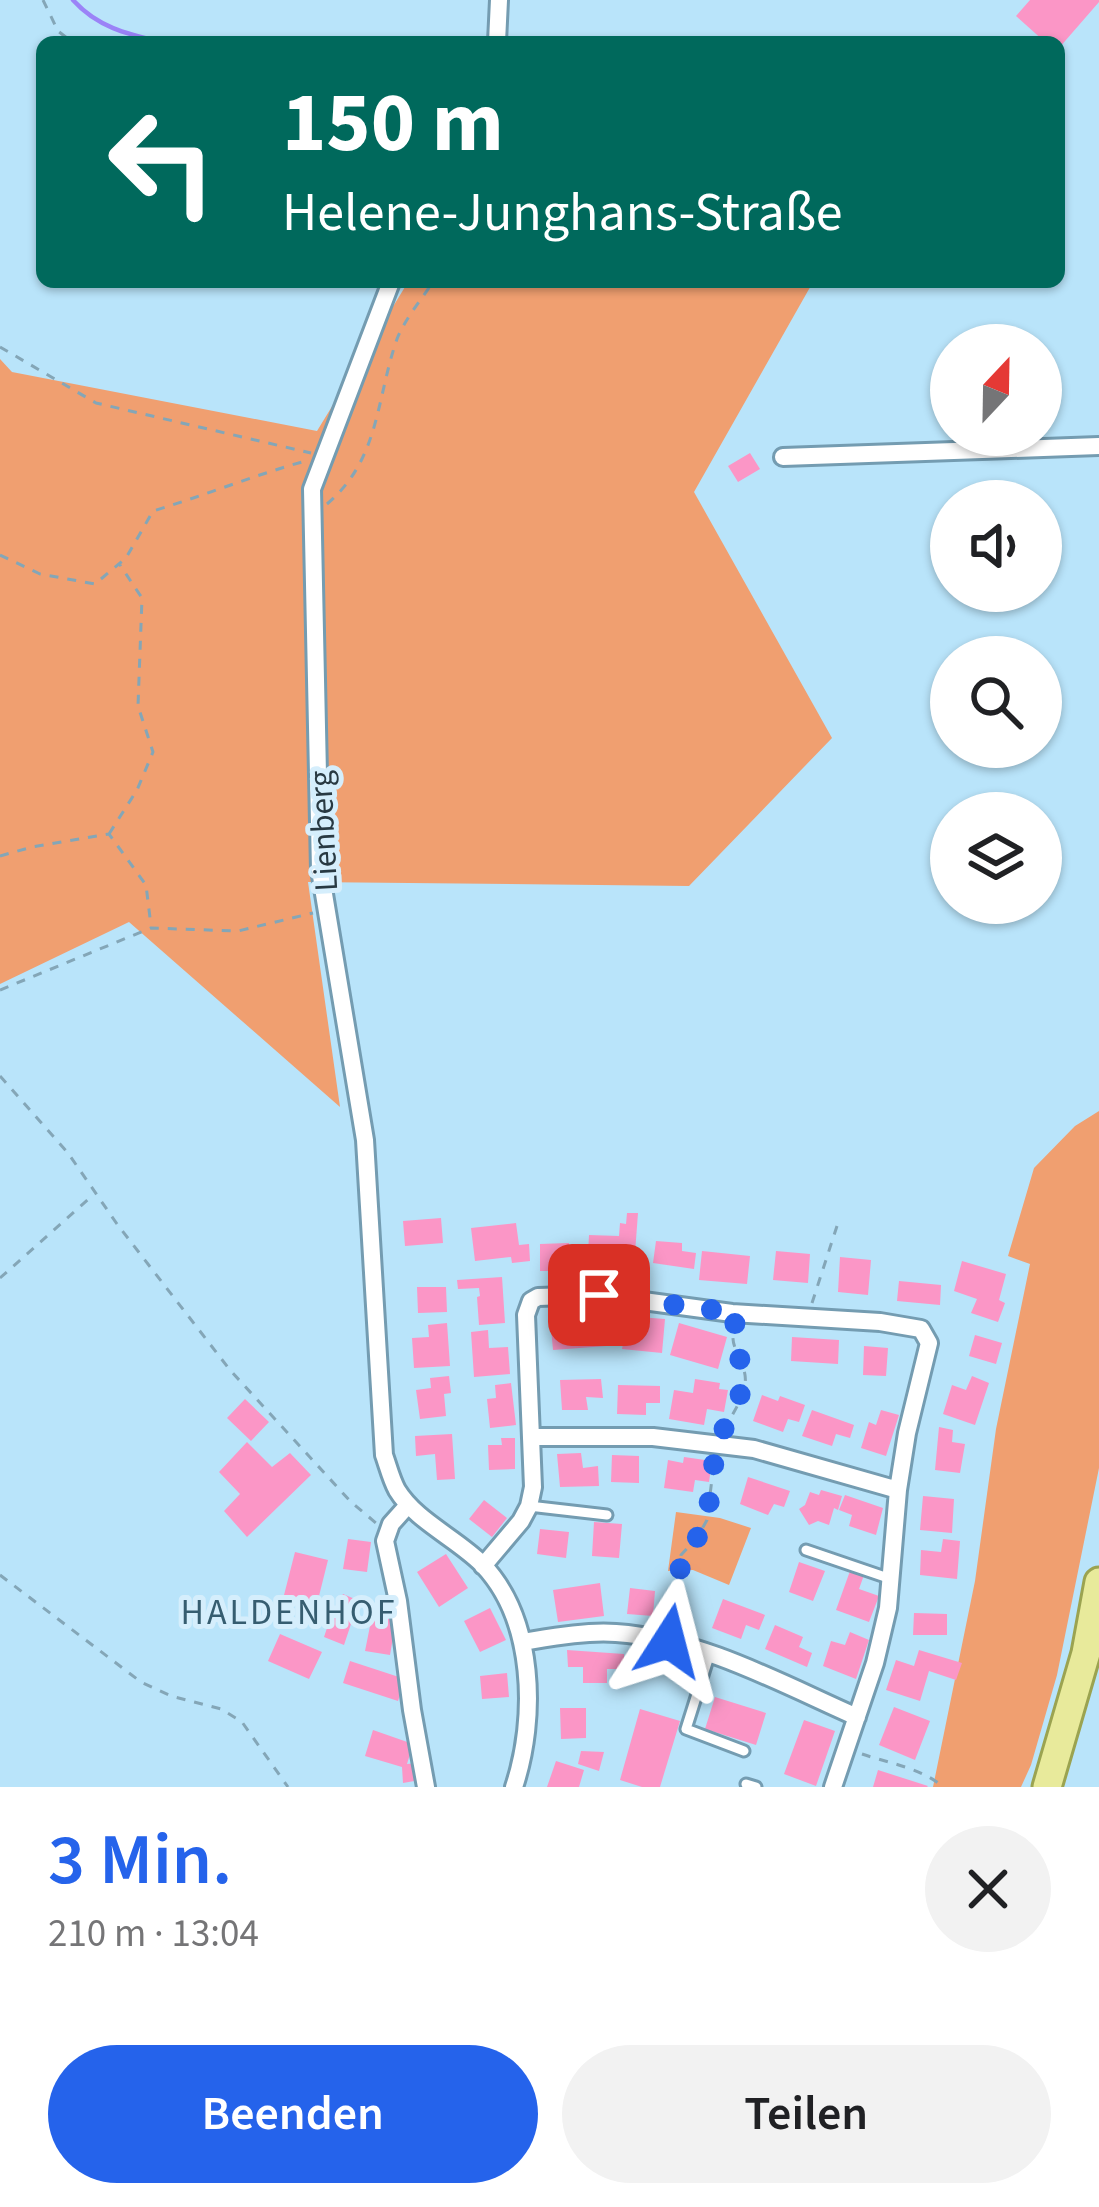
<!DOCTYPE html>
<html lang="de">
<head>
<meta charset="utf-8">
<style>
	body { margin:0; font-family:"Source Sans 3",sans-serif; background:#f2f2f2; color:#202124; height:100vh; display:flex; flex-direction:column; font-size:45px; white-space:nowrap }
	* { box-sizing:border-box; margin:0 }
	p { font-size:39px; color:#757577 }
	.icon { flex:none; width:66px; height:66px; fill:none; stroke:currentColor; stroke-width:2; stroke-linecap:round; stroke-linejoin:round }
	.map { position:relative; height:1787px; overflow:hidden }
	.details { display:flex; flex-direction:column; background:#fff; flex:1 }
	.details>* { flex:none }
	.guide { position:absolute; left:36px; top:36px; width:1029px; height:252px; border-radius:18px; box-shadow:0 3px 9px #0004; background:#00695c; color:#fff; overflow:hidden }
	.needle { width:78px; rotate:22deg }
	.controls { position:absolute; left:930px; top:324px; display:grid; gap:24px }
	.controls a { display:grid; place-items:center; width:132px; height:132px; border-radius:50%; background:#fff; box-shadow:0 3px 9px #0004; font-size:60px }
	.pin { position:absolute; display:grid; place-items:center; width:102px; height:102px; color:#fff; margin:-51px; border-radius:24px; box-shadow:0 6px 18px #0006 }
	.me { position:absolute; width:132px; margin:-66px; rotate:9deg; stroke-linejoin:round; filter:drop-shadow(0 0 9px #0008) }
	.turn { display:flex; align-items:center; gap:42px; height:252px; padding:0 48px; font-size:54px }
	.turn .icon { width:156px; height:156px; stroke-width:2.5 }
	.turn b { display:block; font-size:84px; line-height:102px }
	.round { display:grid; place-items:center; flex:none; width:126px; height:126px; border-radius:63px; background:#f2f2f2 }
	.summary { display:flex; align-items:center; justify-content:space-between; height:204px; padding:0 48px }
	h1 { font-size:72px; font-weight:600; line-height:90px; color:#2563eb }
	.cta { display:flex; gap:24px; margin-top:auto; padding:24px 48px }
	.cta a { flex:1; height:138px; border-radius:72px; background:#2563eb; color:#fff; font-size:48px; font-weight:600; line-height:138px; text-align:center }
	.cta a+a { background:#f2f2f2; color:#202124 }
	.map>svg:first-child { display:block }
	.green { fill:#f09f70 }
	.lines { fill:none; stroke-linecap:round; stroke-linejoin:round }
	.stream { stroke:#9b83f7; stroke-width:4.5 }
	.building { fill:#fb96c6 }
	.lane-casing { stroke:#749cb1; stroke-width:15 }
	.street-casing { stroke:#749cb1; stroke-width:22 }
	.primary-casing { stroke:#9ba350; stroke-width:33 }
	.path { stroke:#84a6b7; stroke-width:3; stroke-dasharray:9 9; stroke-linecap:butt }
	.lane { stroke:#fff; stroke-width:9 }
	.street { stroke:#fff; stroke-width:16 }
	.primary { stroke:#e8ea9b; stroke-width:27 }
	.route { stroke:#2563eb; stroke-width:21; stroke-dasharray:0 37.8 }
	.labels { text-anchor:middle; stroke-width:10; stroke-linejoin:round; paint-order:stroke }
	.street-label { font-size:33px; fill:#283942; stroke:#d5eefc }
	.neighbourhood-label { font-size:36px; letter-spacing:3px; fill:#365d70; stroke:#d5eefc }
</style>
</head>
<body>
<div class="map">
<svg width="1099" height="1787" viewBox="0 0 1099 1787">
	<rect width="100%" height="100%" fill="#b9e4fa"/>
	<!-- green -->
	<path class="green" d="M408,282H813L694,492L832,738L689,886L308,882L340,1107L129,922L0,984V359L12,372L317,431Z
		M1099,1111V1468L1057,1675L1031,1765L1021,1787H933L975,1581L996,1429L1030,1264L1008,1256L1034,1168L1075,1126Z
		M676,1512L720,1518L751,1528L729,1585L693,1570L668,1571Z"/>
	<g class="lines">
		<!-- stream -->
		<path class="stream" d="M73,0C97,27 127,34 161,42"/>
	</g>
	<!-- building -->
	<path class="building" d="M1030,0H1099V2L1059,48V42H1045L1016,16Z
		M750,453L760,469L738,482L728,466Z
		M627,1213H638L635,1253L623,1252L622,1275L587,1273L589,1235L619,1236L620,1223L626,1224Z
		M441,1218L443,1243L405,1246L403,1221Z
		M516,1223L519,1245L529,1244L530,1261L512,1263L511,1257L475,1261L471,1228Z
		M656,1241L682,1243V1251L696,1253L694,1269L653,1263Z
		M569,1243V1263H581V1279H563V1271H540V1244Z
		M702,1251L750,1256L747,1284L699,1280Z
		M776,1251L810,1254L808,1283L773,1280Z
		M840,1257L871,1260L868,1295L838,1292Z
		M962,1261L1006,1274L999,1300L1005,1303L998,1322L971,1313L977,1299L954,1291Z
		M502,1277L505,1323L479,1325L477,1297L480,1296L479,1288L458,1289L457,1280Z
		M899,1281L941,1285L940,1305L897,1301Z
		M417,1287H446L447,1312L418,1313Z
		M603,1313L606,1346L553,1350L550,1317Z
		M612,1315L665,1319L662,1353L622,1349L624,1338L610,1336Z
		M447,1323L450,1366L414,1368L412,1338L429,1337L428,1325Z
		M679,1323L727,1337L718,1369L670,1355Z
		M488,1330L489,1348L508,1347L510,1374L474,1377L471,1332Z
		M975,1335L1002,1343L996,1364L969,1356Z
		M792,1337L839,1340L838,1364L791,1361Z
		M864,1346L888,1348L886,1376L863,1375Z
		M449,1376L451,1393L444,1394L446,1416L420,1419L416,1390L431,1388L430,1378Z
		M972,1376L989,1383L975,1425L943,1414L952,1385L966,1390Z
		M601,1379L603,1398L586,1397L588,1410H562L560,1380Z
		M695,1379L720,1383L719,1389L728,1390L724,1412L707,1409L704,1425L669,1419L674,1390L693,1393Z
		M511,1383L516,1425L490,1428L487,1399L496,1398L495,1385Z
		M618,1385L660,1386V1403H646V1415L617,1414Z
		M762,1395L778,1401L780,1396L805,1405L799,1422L788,1419L783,1432L753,1421Z
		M245,1399L269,1422L251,1441L227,1418Z
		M812,1410L854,1425L850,1438L836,1434L832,1446L802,1436Z
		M881,1410L899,1415L886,1456L861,1448L869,1422L876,1425Z
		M939,1427L953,1430L952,1442L965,1444L960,1473L935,1470Z
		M452,1434L455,1479L437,1480L435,1454L416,1456L415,1436Z
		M501,1438H515V1469L489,1470L488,1445H502Z
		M247,1442L272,1467L290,1453L311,1475L247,1537L224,1511L240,1494L219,1472Z
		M581,1453L583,1468L598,1466L599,1486L560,1487L557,1454Z
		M612,1455L639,1456V1483L611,1482Z
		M684,1457L712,1461L709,1482L695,1480L693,1492L664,1488L668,1460L683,1463Z
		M748,1477L790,1491L784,1507L774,1504L768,1515L740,1504Z
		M821,1490L842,1496L838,1510L834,1508L829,1525L818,1521L809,1525L799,1509L805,1505L810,1492L819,1495Z
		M845,1495L883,1508L876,1535L849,1526L852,1515L839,1510Z
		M923,1496L954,1499L952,1533L920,1530Z
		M484,1500L507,1518L492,1537L469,1519Z
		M594,1522L622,1524L619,1558L592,1556Z
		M540,1529L569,1532L566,1558L537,1554Z
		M348,1539L371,1542L367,1572L343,1569Z
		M943,1539L960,1541L957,1579L920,1575L921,1550L941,1552Z
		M295,1552L328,1560L316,1608L283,1599Z
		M446,1554L468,1588L439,1607L417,1572Z
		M799,1562L825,1571L813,1601L789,1592Z
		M850,1571L864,1575L859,1589L879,1596L869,1622L836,1610Z
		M600,1583L604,1616L558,1622L553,1590Z
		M630,1588L655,1591L653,1616L627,1614Z
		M343,1594L362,1602L356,1618L336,1610Z
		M723,1599L765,1615L759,1630L746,1625L741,1639L712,1628Z
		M490,1608L506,1640L480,1652L464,1621Z
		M332,1613L352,1621L344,1645L324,1637Z
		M914,1613L947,1614V1635H913Z
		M372,1616L396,1620L390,1655L365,1651Z
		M775,1625L803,1637L799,1647L812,1653L807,1667L765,1649Z
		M850,1632L869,1640L856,1679L823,1666L831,1641L845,1645Z
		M280,1634L322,1652L309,1679L268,1661Z
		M567,1650L624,1654V1669H607V1683H583V1667H568Z
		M919,1650L962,1663L956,1680L929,1671L920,1701L886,1690L896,1660L914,1666Z
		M350,1661L405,1679L398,1701L343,1683Z
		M507,1673L509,1697L482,1699L480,1676Z
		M715,1697L766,1713L756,1745L705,1729Z
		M894,1707L930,1721L915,1760L879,1745Z
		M560,1708H586V1738L561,1739Z
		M640,1709L680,1721L660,1787H642L620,1780Z
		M804,1720L835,1731L816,1786L784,1774Z
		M373,1730L413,1744L407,1764L417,1763L420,1780L403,1783L402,1767L365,1756Z
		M581,1751L604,1752L599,1771L578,1764Z
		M556,1761L584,1770L579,1787H547Z
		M878,1770L928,1786L927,1787H873Z"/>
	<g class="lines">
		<!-- lane casing -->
		<g class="lane-casing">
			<path id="lane" d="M529,1506L607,1515
				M806,1550L891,1579
				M710,1653L686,1729L744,1751
				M746,1784L756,1787"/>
		</g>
		<!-- street casing -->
		<g class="street-casing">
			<path id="street" d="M497,42L499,0
				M391,282L312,489L320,870L365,1140L384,1455C388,1466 391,1479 397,1490C416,1521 456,1538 482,1564C535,1619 537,1718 514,1787
				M783,457L1099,446
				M532,1437H653L754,1449L898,1490
				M408,1505L391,1524L385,1541L398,1601L412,1710L426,1787
				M483,1566L521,1521L529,1506L533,1487L526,1315L531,1301L538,1297L599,1295L732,1313L880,1322L921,1329L929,1343L907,1433L898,1490L888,1608L875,1663L833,1787
				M522,1642C553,1637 585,1631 616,1633C701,1639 780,1683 857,1717"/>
		</g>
		<!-- primary casing -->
		<g class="primary-casing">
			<path id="primary" d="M1047,1787L1086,1653L1099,1582"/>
		</g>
		<!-- path -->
		<path class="path" d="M43,0L58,31L72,42
			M0,347L96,403L311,453
			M327,504C380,459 376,399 397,339C405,319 421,300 433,282
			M0,555L40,574L95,584L126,558L153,511C203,496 252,476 302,462
			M109,834L137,790L153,752L138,706L142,598L120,565
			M0,856L32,847L109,834L146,885L151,926
			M0,990L151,928L238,931L313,913
			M0,1076L68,1153L117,1224L230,1370L351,1502L376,1523
			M0,1278L93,1195
			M812,1303L837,1226
			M724,1430C732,1414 748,1393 745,1375C742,1356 729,1347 734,1328
			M0,1575L141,1682L171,1696L221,1709L242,1722L288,1787
			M671,1627L679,1588L681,1555L697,1538L707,1520L714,1462
			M862,1754C888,1763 922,1768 943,1787"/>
		<!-- lane -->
		<use href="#lane" class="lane"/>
		<!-- street -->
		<use href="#street" class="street"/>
		<!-- primary -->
		<use href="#primary" class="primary"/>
	</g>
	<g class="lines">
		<!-- route -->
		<path class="route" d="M599,1295L738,1313L731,1337L745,1372L746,1382L716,1446L707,1520L697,1538L681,1555L679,1588L669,1641"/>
	</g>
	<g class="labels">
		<!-- street labels -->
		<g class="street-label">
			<text transform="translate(322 831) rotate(-93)" y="12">Lienberg</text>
		</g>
		<!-- neighbourhood labels -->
		<g class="neighbourhood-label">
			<text x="289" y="1624">HALDENHOF</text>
		</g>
	</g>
</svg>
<div class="controls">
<a><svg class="needle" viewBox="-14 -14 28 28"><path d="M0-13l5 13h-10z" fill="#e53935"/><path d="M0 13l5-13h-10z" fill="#757577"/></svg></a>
<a><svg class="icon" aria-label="sound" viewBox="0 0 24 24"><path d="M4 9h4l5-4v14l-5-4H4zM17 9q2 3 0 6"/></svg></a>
<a><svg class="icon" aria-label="search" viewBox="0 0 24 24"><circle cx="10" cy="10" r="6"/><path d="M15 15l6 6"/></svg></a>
<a><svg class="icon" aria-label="layers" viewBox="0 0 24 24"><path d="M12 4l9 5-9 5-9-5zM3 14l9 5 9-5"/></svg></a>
</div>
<div class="pin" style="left:599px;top:1295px;background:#d93025"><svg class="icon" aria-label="arrive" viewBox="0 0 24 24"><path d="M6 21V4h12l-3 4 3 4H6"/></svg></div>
<svg class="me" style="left:669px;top:1641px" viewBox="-20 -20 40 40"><path d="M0-17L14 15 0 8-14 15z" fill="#2563eb" stroke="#fff" stroke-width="4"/></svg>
<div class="guide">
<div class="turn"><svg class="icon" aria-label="left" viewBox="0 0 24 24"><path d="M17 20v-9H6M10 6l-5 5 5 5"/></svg><div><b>150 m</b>Helene-Junghans-Straße</div></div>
</div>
</div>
<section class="details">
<div class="summary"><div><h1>3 Min.</h1><p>210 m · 13:04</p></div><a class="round"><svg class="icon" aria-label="close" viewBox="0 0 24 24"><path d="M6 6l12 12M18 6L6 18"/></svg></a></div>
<div class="cta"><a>Beenden</a><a>Teilen</a></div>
</section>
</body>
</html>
